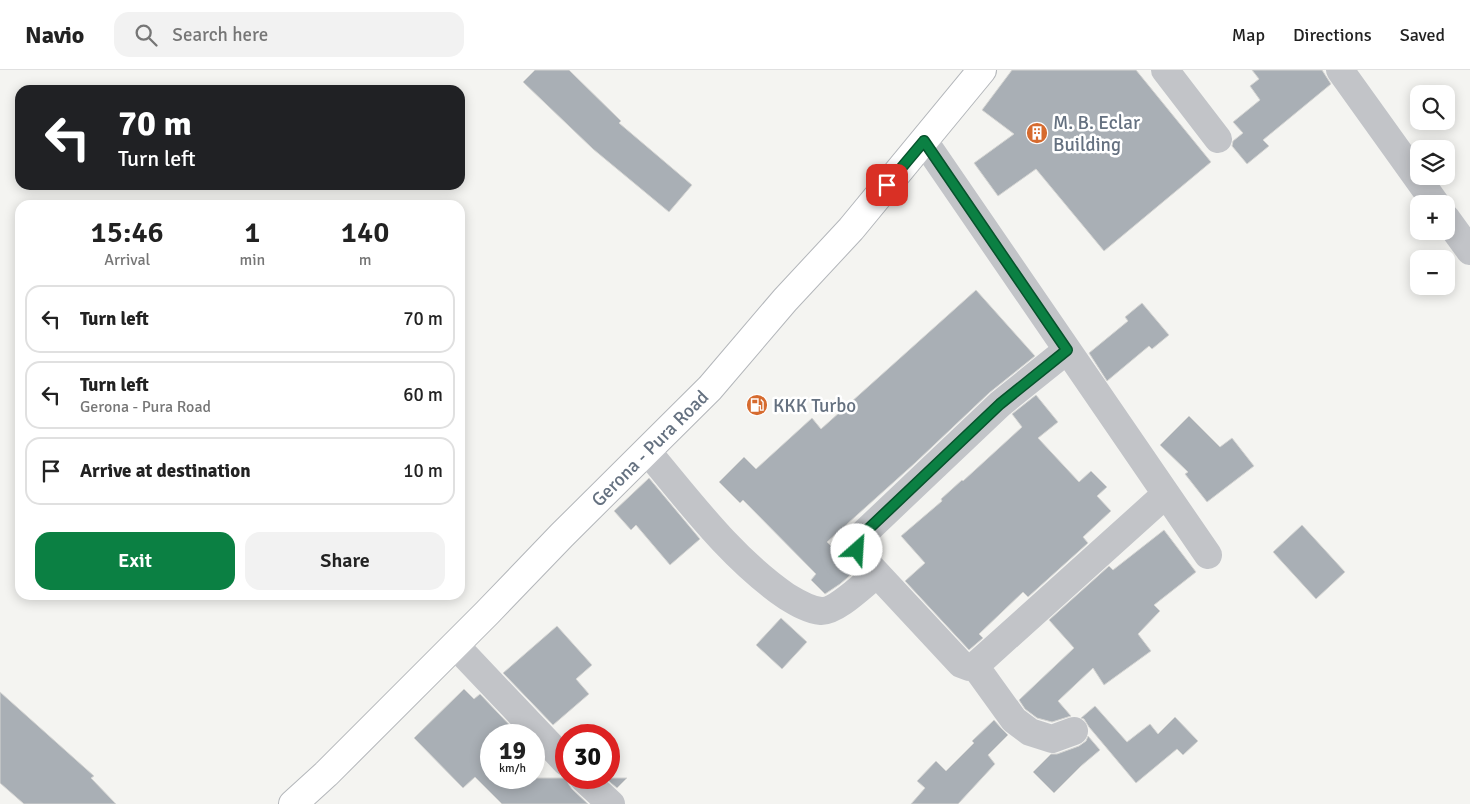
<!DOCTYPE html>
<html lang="en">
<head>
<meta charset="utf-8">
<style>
	body { margin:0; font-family:Signika,sans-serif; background:#f2f2f2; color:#222; height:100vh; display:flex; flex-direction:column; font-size:19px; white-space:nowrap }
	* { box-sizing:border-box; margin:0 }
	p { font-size:16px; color:#767676 }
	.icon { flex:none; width:28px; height:28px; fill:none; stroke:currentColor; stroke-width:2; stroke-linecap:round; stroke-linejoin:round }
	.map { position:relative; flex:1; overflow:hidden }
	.details { position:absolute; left:15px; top:130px; width:450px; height:400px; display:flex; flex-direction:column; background:#fff; border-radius:15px; box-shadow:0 2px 12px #0003 }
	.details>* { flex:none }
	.top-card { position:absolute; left:15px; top:15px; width:450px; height:105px; border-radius:15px; box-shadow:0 2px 12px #0003; background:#202124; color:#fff; overflow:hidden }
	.controls { position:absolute; left:1410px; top:15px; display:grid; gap:10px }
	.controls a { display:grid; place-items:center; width:45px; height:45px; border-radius:10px; background:#fff; box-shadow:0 2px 12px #0003; font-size:25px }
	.speed { position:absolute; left:480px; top:654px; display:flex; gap:10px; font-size:25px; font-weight:700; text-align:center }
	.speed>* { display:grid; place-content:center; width:65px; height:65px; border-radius:50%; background:#fff; box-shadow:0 2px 12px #0003; line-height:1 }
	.speed small { font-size:12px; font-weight:400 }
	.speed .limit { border:8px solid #d22; background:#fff; color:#111 }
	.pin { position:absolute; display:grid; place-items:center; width:42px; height:42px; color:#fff; margin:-21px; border-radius:10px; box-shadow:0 2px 8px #0006 }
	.me { position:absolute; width:55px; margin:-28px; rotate:26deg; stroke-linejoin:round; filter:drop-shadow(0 0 4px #0008) }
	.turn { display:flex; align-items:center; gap:18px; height:105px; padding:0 20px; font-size:22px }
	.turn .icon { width:65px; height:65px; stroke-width:2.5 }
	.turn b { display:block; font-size:35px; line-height:42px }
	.eta { display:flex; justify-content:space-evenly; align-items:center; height:85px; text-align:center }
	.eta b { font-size:30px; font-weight:600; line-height:35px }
	.primary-button { display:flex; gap:10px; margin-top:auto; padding:10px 20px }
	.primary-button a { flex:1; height:58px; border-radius:15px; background:#0b8043; color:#fff; font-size:20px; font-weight:600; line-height:58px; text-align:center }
	.primary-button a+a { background:#f2f2f2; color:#222 }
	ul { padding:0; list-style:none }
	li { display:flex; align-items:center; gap:15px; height:68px; margin:0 10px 8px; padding:0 10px; border:2px solid #e0e0e0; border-radius:15px }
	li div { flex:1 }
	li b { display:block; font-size:19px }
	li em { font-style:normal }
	header { display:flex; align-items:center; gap:30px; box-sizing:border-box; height:70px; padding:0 25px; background:#fff; border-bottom:1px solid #e0e0e0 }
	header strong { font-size:24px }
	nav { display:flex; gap:28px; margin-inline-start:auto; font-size:18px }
	.search { width:350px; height:45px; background:#f2f2f2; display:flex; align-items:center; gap:12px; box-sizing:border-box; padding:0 18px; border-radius:15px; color:#767676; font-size:19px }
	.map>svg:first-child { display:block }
	.building { fill:#a9afb5; stroke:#d5d5d3 }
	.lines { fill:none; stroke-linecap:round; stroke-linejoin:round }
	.major-casing { stroke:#b3b6ba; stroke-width:30 }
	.minor { stroke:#c2c4c8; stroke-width:28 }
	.major { stroke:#fff; stroke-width:28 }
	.route-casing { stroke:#07532c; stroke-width:12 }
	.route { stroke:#0b8043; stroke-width:9 }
	.labels { text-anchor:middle; stroke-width:5; stroke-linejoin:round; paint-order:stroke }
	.poi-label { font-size:19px; fill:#657180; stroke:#fff; text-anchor:start }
	.street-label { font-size:19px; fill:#657180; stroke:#fff }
</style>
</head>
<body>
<header>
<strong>Navio</strong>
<div class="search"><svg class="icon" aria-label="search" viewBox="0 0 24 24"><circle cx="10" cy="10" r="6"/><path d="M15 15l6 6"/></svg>Search here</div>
<nav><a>Map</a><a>Directions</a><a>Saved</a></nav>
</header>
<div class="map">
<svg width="1470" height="734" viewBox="0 0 1470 734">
	<rect width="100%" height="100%" fill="#f4f4f1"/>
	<!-- building -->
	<path class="building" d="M535,0H569L621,51L619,53L692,115L669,142L593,79L523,12Z
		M1012,0H1136L1211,92L1104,181L1036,99L998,126L974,93L1014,64L982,40Z
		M1252,0H1322L1331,14L1263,70L1269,76L1247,94L1232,76L1233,71L1243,63L1233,52L1260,30L1250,16L1259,9Z
		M976,220L1035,286L989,323L915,393L827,472L844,488L854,502L840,514L825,524L811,510L816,504L743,430L740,433L719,412L744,387L756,399L812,348L821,359Z
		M1142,233L1169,265L1152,279L1149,276L1107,311L1089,283L1128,251L1125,247Z
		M1036,325L1058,352L1038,368L1079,412L1091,401L1107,417L1097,426L1111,441L1083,467L1088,473L1028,527L1023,522L979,564L983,568L969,580L905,511L925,493L901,466L942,431L941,429L962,410L963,411L1022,357L1012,344Z
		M1189,346L1220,377L1232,368L1254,396L1207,432L1185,404L1188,402L1160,375Z
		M649,408L700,469L670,495L636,455L631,460L614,441Z
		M1302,455L1345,502L1316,529L1273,482Z
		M1164,460L1196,502L1154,535L1160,541L1138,564L1151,581L1104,615L1093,598L1058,631L1071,646L1052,652L1037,648L1025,639L1019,630L1074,578L1049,550L1109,496L1113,500Z
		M781,548L807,572L782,599L756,575Z
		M557,556L592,595L576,609L589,624L553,655L503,603Z
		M464,619L474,629L480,624L519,665H491V708H568V713L572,719L588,734H502L475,707L463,718L414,668Z
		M0,622L94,706L91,708L116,734H24L0,713Z
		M1095,636L1127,672L1150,654L1158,664L1175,647L1198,671L1183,685L1177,679L1136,713L1089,657L1084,649L1081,648Z
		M994,650L1002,659L1008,665L988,685L995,694L958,734H911L925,718L917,711L936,691L946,701L974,673L972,671Z
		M1088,666L1100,680L1081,696L1054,723L1033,702L1051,684H1057L1079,676L1086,671Z
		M605,708H627L617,718Z"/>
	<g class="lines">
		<!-- major casing -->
		<g class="major-casing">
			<g id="major">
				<path id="s1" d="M293,734L326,704L487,543L562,465L710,318L785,230L851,159L982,0"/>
			</g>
		</g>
		<!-- minor -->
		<path class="minor" d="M1165,0L1218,69
			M1340,0L1436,134
			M924,71L1208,485
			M1446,148L1470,181
			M1067,280L1000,334L861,466L856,473L857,481L866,492L961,594L969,597L975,596L1166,424
			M647,381C690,432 731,488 786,526C796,532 808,540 821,541C836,542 864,514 877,504
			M455,575L566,692
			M975,596L1014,650L1030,662L1052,669L1074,661
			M583,708L611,734"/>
		<!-- major -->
		<use href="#major" class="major"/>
	</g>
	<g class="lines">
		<!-- route casing -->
		<g class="route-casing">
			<path id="route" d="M857,480L856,473L861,466L1000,334L1067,280L924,71L887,115"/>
		</g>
		<!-- route -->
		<use href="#route" class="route"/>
	</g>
	<!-- icons -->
	<defs>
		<g id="building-disc" transform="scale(1.125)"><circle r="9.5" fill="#d66b2f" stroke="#fff"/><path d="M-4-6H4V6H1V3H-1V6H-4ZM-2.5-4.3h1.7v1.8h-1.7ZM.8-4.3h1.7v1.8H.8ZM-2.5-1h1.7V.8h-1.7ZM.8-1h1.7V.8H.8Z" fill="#fff"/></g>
		<g id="fuel-disc" transform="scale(1.125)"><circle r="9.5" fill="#d66b2f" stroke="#fff"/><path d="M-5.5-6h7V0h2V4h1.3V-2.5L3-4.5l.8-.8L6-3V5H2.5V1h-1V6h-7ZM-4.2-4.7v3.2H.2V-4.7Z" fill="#fff"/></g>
	</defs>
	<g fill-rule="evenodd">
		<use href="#building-disc" x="1037" y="63"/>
		<use href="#fuel-disc" x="757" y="335"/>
	</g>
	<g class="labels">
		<!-- poi labels -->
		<g class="poi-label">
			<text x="1053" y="59">M. B. Eclar<tspan x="1053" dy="22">Building</tspan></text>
			<text x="773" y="342">KKK Turbo</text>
		</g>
		<!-- street labels -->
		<g class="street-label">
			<text dy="7" stroke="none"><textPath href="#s1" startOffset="504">Gerona - Pura Road</textPath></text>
		</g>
	</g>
</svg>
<div class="controls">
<a><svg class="icon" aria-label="search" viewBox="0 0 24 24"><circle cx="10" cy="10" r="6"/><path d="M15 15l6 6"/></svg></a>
<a><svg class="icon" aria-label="layers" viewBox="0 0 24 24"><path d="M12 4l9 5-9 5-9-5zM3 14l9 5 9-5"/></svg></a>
<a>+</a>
<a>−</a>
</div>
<div class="speed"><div>19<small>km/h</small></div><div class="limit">30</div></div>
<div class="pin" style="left:887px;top:115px;background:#d93025"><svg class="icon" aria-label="arrive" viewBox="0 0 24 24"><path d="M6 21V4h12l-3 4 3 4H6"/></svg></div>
<svg class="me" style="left:857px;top:480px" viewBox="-20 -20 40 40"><circle r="19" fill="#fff"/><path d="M0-13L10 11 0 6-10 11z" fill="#0b8043"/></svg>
<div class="top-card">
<div class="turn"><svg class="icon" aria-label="left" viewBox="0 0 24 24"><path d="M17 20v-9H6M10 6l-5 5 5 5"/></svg><div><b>70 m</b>Turn left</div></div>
</div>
<section class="details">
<div class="eta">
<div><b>15:46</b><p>Arrival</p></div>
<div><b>1</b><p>min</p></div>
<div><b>140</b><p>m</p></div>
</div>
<ul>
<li><svg class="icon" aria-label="left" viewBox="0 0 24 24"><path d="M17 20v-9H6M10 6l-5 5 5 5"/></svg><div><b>Turn left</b></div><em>70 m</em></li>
<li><svg class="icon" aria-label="left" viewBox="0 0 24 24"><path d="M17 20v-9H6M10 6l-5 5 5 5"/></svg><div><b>Turn left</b><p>Gerona - Pura Road</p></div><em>60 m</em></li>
<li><svg class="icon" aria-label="arrive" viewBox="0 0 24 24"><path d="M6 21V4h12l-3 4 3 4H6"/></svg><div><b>Arrive at destination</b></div><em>10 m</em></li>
</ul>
<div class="primary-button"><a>Exit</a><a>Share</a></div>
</section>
</div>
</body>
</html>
